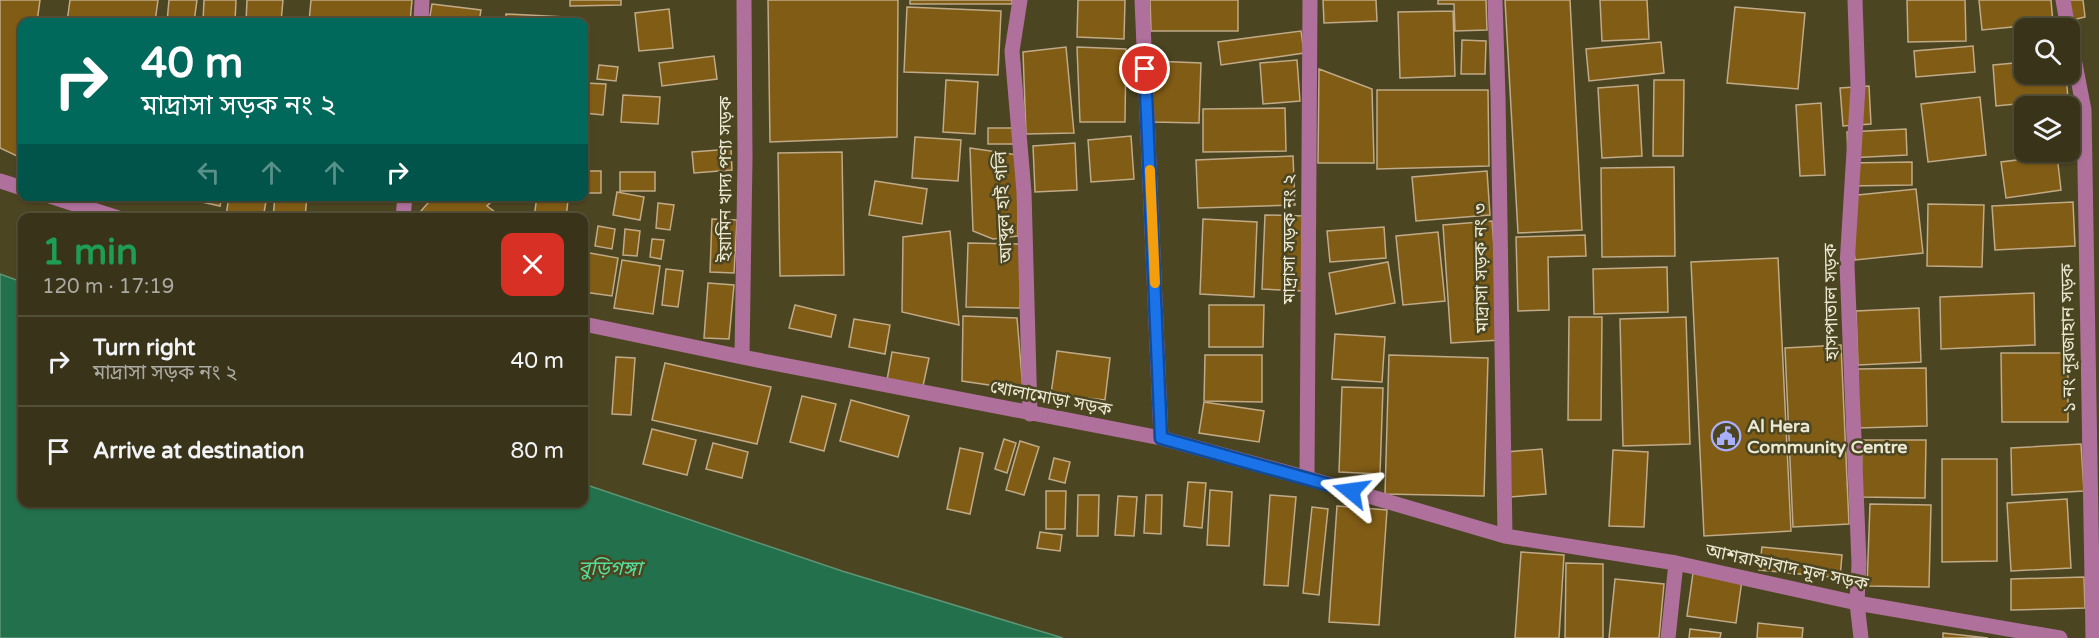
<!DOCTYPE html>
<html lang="en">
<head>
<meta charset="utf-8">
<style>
	body { margin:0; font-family:"Varela Round","Noto Sans Bengali",sans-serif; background:#443f26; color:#f1f3f6; height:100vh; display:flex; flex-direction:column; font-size:22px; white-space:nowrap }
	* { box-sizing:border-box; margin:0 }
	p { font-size:20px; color:#abaaa2 }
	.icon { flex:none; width:33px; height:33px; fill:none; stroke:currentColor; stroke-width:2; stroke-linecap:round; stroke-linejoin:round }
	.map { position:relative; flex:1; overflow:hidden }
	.sheet { position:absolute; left:18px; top:213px; width:570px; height:294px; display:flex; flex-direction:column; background:#393419; border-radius:12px; box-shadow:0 2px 4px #0004,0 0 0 2px #534f38 }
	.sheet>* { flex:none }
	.hud { position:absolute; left:18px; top:18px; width:570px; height:183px; border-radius:12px; box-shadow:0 2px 4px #0004,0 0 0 2px #534f38; background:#00695c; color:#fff; overflow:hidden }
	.controls { position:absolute; left:2014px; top:18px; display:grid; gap:12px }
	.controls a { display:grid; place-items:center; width:66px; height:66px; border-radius:12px; background:#393419; box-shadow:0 2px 4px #0004,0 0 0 2px #534f38; font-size:30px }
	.pin { position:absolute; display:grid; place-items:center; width:51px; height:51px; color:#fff; margin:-26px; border:3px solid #fff; border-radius:50%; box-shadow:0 2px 6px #0007 }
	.me { position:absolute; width:66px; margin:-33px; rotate:286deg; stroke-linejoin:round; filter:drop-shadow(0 0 4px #0008) }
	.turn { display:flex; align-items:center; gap:21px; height:126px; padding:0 24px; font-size:27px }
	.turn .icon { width:78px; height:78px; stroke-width:2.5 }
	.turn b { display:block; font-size:42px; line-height:51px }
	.lanes { display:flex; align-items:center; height:57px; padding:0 24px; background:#0003; justify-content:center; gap:30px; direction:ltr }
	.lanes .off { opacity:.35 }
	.round { display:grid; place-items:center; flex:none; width:63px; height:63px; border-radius:12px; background:#443f26 }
	.head { display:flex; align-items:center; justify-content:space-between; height:102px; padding:0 24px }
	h1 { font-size:36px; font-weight:700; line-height:45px; color:#1e9e55 }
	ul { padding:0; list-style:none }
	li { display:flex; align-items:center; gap:18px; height:90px; padding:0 24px; border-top:2px solid #534f38 }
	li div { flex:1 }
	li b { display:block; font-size:22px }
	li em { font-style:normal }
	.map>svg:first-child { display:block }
	.water { fill:#23714c; stroke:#5f9574; stroke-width:1.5 }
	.building { fill:#815c15; stroke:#c0aa87; stroke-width:1.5 }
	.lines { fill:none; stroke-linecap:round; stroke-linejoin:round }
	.minor { stroke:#af709c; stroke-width:15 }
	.route-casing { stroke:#114b97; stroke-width:15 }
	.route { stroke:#1a73e8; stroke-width:10 }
	.slow { stroke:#f59e0b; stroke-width:10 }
	.labels { text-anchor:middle; stroke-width:5; stroke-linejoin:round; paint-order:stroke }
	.street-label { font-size:18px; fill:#ebe8d3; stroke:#4c4521 }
	.poi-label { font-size:18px; font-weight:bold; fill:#ebe8d3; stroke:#4c4521; text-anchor:start }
	.water-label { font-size:20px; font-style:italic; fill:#56de9c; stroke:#4c4521 }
</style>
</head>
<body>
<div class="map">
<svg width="2099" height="638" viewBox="0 0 2099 638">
	<rect width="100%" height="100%" fill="#4c4521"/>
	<!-- water -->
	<path class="water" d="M0,274L22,282V502H584V484L842,571L1063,638H0Z"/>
	<!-- building -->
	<path class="building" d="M0,0H40L37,22H22V134L19,157L0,148Z
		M70,0H158L155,22H67Z
		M169,0H197L194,22H167Z
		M204,0H236L235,22H203Z
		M247,0H283L281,22H246Z
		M311,0H412L410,22H309Z
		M570,0H621V5L570,6Z
		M768,0H898L897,137L770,142Z
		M910,0H1012V4H910Z
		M1078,0H1125L1124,39L1077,37Z
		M1150,0H1238V31H1151Z
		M1323,0H1376L1377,21L1324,23Z
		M1438,0H1486L1487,30L1455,31L1454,4H1438Z
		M1505,0H1570L1582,230L1518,233Z
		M1600,0H1647L1649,39L1602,41Z
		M1907,0H1965L1966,41L1908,42Z
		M1979,0H2051L2053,23L1982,30Z
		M2069,0H2083L2085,17L2072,20Z
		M432,4L481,10L479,22H429Z
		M907,7L1001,11L998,75L904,72Z
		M1735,7L1805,13L1798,89L1727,83Z
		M669,9L673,48L639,51L635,13Z
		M1453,11L1455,76L1400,78L1398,12Z
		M506,14L566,17V22H506Z
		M1301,31L1304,53L1221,65L1218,42Z
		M1462,40L1486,41L1485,74H1461Z
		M1661,42L1664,73L1589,81L1586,49Z
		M1973,46L1975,72L1916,77L1914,51Z
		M1066,47L1074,133L1026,134L1023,52Z
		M1077,47L1126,49L1125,122H1080Z
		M714,56L717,79L662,86L659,63Z
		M1297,60L1300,101L1263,104L1260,63Z
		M1154,61L1201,63L1199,123L1152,122Z
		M2025,62V74H2066L2068,99L1996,106L1993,65Z
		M599,65L618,67L616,81L597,79Z
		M1319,69L1372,89L1374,163H1318Z
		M946,80L978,82L975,134L943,132Z
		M1654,80H1684L1683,156H1653Z
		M585,83L606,84L603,115L584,113Z
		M1638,85L1642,156L1602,158L1598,88Z
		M1869,86L1871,124L1843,126L1840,88Z
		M1377,90H1488L1489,166L1377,169Z
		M623,95L660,97L658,124L621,122Z
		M1980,97L1986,155L1928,162L1921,104Z
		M1821,103L1825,175L1800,176L1796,105Z
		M1285,108L1286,151L1203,152V109Z
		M988,128H1017L1016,144H988Z
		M1906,129L1907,155L1848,158L1847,132Z
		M1131,136L1134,179L1091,182L1088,140Z
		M915,137L961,140L958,181L912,178Z
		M1075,143L1077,190L1035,192L1033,146Z
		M970,148L1018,155V236L993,239L973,231Z
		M731,149L732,170L694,173L692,152Z
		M842,152L844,275L780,276L778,153Z
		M2057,155L2061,190L2006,198L2001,162Z
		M1293,156L1295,205L1198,208L1196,160Z
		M1912,162V185L1848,186L1847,163Z
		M1674,167L1675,256L1602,257L1601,168Z
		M584,171H601V193H584Z
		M1487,171L1490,215L1416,221L1412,177Z
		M620,172H655V191H620Z
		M875,181L927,189L922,224L869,215Z
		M1916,189L1923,253L1855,260L1848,196Z
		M617,192L644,197L640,220L613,215Z
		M175,196H222L220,206Z
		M229,196H267L263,218L226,216Z
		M275,196H307L305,218H273Z
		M434,196H497L487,206L503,218H415Z
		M537,196L568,200L566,218H534Z
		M2073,202L2075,246L1995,250L1992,206Z
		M658,203L674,205L670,230L656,228Z
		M1928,204L1984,205L1982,267L1927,266Z
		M1265,215L1306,216L1303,291L1262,289Z
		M712,219L737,220L734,273L710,272Z
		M1203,219L1257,222L1254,297L1200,294Z
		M1492,221L1501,340L1451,343L1443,225Z
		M598,226L615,229L612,249L595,246Z
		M1384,227L1386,258L1330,262L1327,231Z
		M625,229L640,231L637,256L623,255Z
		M950,231L959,325L902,312L903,237Z
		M1438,232L1445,301L1403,305L1396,236Z
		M1585,235L1586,256L1548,257L1549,310L1518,311L1516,237Z
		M652,239L664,240L661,259L650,257Z
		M968,243L1022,244L1020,308L966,307Z
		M584,252L618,258L612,296L584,292Z
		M1778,258L1791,531L1704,536L1691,262Z
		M622,260L660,266L653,314L614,308Z
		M1388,262L1395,303L1336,314L1329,273Z
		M1667,267L1668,312L1594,314L1593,269Z
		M666,269L683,271L678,307L662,305Z
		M708,283L734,285L729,339L704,338Z
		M2034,293L2035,345L1941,349L1940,297Z
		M795,305L836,315L831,337L789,328Z
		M1209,305H1264L1263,347H1209Z
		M1919,308L1921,362L1858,365L1856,311Z
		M963,316L1017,318L1023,390L962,381Z
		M1569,317H1602L1601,420H1568Z
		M1686,317L1690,444L1623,446L1620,319Z
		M854,319L890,325L885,354L849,347Z
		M1335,334L1385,337L1382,382L1332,379Z
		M1841,345L1849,524L1793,527L1785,348Z
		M1057,351L1110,358L1105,400L1051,394Z
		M892,352L929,358L923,386L887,380Z
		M2001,353H2068V422H2002Z
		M1205,355H1262V402L1204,401Z
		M1389,355L1488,358L1484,496L1385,494Z
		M616,357L635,358L631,415L612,414Z
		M665,363L771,387L757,444L652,420Z
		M1926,368L1927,426L1858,428V369Z
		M1342,387L1383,388L1380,474L1339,472Z
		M802,396L836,404L824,451L790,442Z
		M851,400L909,416L898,457L840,441Z
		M1204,402L1264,411L1259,442L1199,433Z
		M652,429L696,440L687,475L643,464Z
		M1004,439L1016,443L1007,473L995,469Z
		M1862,440H1926L1925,498L1861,497Z
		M1020,441L1039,447L1024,495L1006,490Z
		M713,443L748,452L742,478L706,469Z
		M2081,444L2084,491L2012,495L2011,448Z
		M960,448L983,453L970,514L947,509Z
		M1542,449L1546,494L1510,497L1506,452Z
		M1613,450L1648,452L1644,527L1609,526Z
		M1054,458L1070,462L1065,483L1049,479Z
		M1942,459H1997V561L1942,562Z
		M1188,482L1206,483L1202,528L1184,526Z
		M1210,490L1232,492L1229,546L1207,545Z
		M1046,491H1066L1065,529H1046Z
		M1078,495H1099L1098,536H1077Z
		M1146,495H1162L1161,534L1144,533Z
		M1270,495L1296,497L1288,586L1264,585Z
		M1118,496L1137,497L1134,536L1115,535Z
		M2067,499L2071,568L2011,571L2007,503Z
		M1870,504L1931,505L1929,587L1867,586Z
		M1337,506L1387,510L1379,625L1329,622Z
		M1312,507L1328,509L1319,595L1303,593Z
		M1040,532L1062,535L1060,551L1037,548Z
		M1762,547L1842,555L1840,578L1759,570Z
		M1521,552L1564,555L1559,638H1515Z
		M1566,563L1603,564V638H1565Z
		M1693,573L1742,580L1736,623L1687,616Z
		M2084,577L2085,608L2011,610V579Z
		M1615,579L1664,584L1659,638H1609Z
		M1758,623L1803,628L1802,638H1757Z
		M1690,629L1721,633L1720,638H1689Z
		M1943,633L1988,638H1943Z"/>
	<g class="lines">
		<!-- minor -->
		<path class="minor" d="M1020,0L1012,51L1024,192L1030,414
			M1142,0L1161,438
			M1495,0L1498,96L1505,536
			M1855,0L1858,87L1847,265L1859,563L1857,603L1861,638
			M2063,0L2068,28
			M421,22L422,0
			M2070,38L2084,110L2093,638
			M0,181L22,188
			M50,196L118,218
			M403,218L405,196
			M584,324L742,357L1161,438L1307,478L1505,536L1676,563L1857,603L2060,638
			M742,357L745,158L744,0
			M1307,478L1310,0
			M1668,638L1676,563"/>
	</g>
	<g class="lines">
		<!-- route casing -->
		<g class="route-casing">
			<path id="route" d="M1145,69L1161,438L1351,491"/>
		</g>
		<!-- route -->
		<use href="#route" class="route"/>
		<!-- slow -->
		<path class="slow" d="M1150,170L1155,283"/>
	</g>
	<!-- icons -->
	<defs>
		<g id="civic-ring" transform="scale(1.5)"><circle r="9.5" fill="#4c4521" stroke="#a8b0fc" stroke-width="1.5"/><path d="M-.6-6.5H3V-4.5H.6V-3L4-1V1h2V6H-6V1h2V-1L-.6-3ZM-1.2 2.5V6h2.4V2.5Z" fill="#a8b0fc"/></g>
	</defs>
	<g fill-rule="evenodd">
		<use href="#civic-ring" x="1726" y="436"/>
	</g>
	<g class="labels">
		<!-- street labels -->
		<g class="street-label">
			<text transform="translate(725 179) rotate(-90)" y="6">ইয়ামিন খাদ্য পণ্য সড়ক</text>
			<text transform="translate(1003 207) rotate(-93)" y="6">আব্দুল হাই গলি</text>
			<text transform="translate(1289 239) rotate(-90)" y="6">মাদ্রাসা সড়ক নং ২</text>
			<text transform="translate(1481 268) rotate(-91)" y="6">মাদ্রাসা সড়ক নং ৩</text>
			<text transform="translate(1831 302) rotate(-91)" y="6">হাসপাতাল সড়ক</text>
			<text transform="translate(2068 338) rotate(-91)" y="6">১ নং নূরজাহান সড়ক</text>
			<text transform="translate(1051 398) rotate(11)" y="6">খোলামোড়া সড়ক</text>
			<text transform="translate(1787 567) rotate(12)" y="6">আশরাফাবাদ মূল সড়ক</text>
		</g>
		<!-- poi labels -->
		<g class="poi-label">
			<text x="1747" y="432">Al Hera<tspan x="1747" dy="21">Community Centre</tspan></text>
		</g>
		<!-- water labels -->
		<g class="water-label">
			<text x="610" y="575">বুড়িগঙ্গা</text>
		</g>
	</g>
</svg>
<div class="controls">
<a><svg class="icon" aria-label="search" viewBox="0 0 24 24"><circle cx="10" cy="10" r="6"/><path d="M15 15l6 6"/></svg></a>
<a><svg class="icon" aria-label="layers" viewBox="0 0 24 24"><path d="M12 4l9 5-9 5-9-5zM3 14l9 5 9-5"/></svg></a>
</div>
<div class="pin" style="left:1145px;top:69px;background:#d93025"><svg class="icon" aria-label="arrive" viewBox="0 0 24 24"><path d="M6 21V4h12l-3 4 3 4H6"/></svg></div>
<svg class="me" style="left:1351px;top:491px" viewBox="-20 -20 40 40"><path d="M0-17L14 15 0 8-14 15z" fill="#1a73e8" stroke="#fff" stroke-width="4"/></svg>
<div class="hud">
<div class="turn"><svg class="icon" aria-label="right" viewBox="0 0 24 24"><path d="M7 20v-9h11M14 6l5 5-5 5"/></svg><div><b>40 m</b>মাদ্রাসা সড়ক নং ২</div></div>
<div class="lanes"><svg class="icon off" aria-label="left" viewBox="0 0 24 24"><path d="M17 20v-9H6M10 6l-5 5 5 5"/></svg><svg class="icon off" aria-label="ahead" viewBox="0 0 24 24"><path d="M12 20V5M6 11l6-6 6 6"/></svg><svg class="icon off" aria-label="ahead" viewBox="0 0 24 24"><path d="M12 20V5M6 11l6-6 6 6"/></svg><svg class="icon" aria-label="right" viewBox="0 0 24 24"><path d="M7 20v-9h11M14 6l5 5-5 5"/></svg></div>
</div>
<section class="sheet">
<div class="head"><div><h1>1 min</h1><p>120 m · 17:19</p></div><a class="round" style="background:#d93025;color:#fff"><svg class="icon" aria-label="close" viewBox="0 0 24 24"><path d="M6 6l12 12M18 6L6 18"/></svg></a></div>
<ul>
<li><svg class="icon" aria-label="right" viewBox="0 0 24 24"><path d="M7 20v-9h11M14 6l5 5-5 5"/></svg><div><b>Turn right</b><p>মাদ্রাসা সড়ক নং ২</p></div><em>40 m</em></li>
<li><svg class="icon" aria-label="arrive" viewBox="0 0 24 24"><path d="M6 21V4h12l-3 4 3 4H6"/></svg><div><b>Arrive at destination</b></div><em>80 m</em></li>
</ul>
</section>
</div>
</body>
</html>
